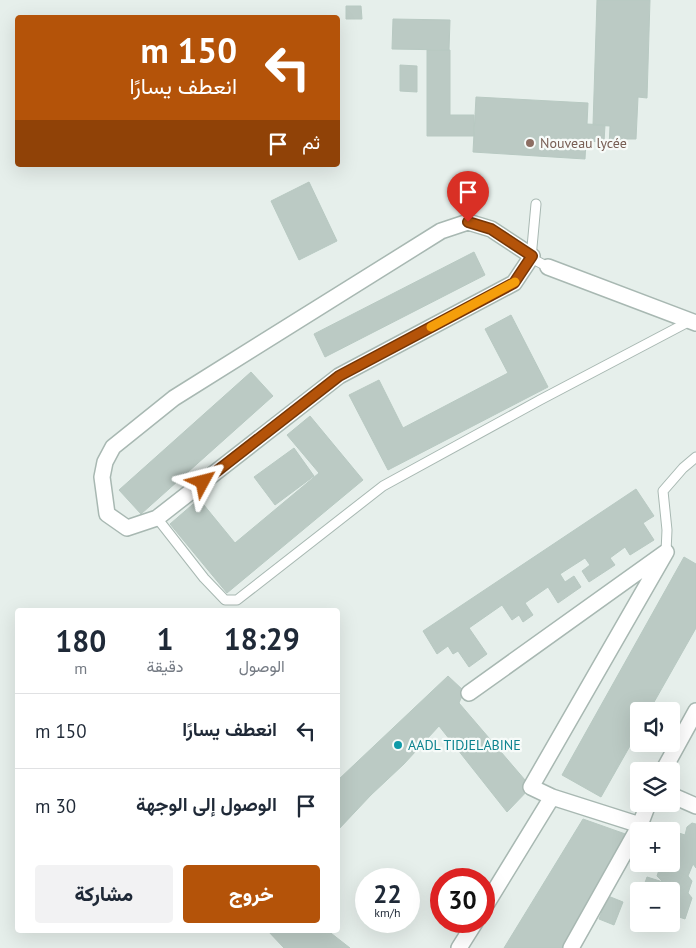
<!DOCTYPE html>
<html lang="ar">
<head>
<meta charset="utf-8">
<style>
	body { margin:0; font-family:"PT Sans",Vazirmatn,sans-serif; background:#f2f2f3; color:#1f2937; direction:rtl; height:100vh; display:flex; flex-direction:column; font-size:19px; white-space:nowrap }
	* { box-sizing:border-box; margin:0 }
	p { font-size:16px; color:#747a83 }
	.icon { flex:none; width:28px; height:28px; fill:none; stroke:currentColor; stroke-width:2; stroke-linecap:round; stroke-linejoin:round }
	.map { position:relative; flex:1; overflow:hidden; direction:ltr }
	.details { position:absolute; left:15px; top:608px; width:325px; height:325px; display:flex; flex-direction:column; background:#fff; border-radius:5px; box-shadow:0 5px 20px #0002; direction:rtl }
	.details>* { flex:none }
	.hud { position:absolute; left:15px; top:15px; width:325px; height:152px; border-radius:5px; box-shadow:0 5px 20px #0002; direction:rtl; background:#b45309; color:#fff; overflow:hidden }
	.fabs { position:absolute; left:630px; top:702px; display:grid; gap:10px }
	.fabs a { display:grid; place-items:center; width:50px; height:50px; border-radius:5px; background:#fff; box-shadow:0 5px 20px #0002; font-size:25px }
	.speed { position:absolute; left:355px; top:868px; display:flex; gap:10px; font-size:25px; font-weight:700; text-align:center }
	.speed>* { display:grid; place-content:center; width:65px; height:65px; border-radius:50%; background:#fff; box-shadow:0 5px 20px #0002; line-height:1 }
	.speed small { font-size:12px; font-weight:400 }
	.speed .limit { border:8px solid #d22; background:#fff; color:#111 }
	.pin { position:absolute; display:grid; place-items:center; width:42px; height:42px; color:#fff; margin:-51px -21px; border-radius:50% 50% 50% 0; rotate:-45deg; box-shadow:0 0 5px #0007 }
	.pin .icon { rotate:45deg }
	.me { position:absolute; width:55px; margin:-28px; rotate:52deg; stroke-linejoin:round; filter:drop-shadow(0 0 4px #0008) }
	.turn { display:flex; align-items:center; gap:18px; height:105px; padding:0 20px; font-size:22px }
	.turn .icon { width:65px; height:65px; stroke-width:2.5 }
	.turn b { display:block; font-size:35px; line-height:42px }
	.then { display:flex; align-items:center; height:48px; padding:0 20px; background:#0003; gap:10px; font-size:19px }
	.eta { display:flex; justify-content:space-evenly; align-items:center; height:85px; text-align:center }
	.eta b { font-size:30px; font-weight:800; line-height:35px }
	.action { display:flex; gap:10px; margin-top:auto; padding:10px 20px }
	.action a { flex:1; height:58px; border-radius:5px; background:#b45309; color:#fff; font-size:20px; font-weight:800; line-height:58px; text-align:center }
	.action a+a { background:#f2f2f3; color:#1f2937 }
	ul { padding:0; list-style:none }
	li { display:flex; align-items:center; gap:15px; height:75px; padding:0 20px; border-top:1px solid #e0e1e3 }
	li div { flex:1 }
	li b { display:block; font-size:19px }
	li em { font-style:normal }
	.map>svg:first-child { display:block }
	.building { fill:#bbcac4; stroke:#b8c9c2 }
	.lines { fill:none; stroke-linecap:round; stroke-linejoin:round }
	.service-casing { stroke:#a8b8b2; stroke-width:11 }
	.minor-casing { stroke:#a8b8b2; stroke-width:18 }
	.service { stroke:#fff; stroke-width:9 }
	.minor { stroke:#fff; stroke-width:15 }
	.route-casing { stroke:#753606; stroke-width:12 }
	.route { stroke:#b45309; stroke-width:9 }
	.slow { stroke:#f59e0b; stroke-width:9 }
	.education-dot { fill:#8d6e63; stroke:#f7fbf9; stroke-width:2 }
	.culture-dot { fill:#0f9aa8; stroke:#f7fbf9; stroke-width:2 }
	.labels { text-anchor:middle; stroke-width:4.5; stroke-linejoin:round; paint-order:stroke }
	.education-label { font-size:14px; fill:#785e54; stroke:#f7fbf9; text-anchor:start }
	.culture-label { font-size:14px; fill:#0d838f; stroke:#f7fbf9; text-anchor:start }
</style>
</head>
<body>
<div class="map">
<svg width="696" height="948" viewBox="0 0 696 948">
	<rect width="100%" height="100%" fill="#e6efeb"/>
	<!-- building -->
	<path class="building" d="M597,0H650L647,98L638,97L636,139H624V148H609L610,126L593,125Z
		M346,6H361L362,19H346Z
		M393,19L450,20L449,50L392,49Z
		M427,50H450V115H474V136H427Z
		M400,65L417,66V92L400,91Z
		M476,97L588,103L587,124L605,125L604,142L586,141L585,159L473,152Z
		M309,182L337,241L299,260L271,201Z
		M474,252L485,275L325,357L314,334Z
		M511,315L548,387L388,470L349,395L379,380L403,428L508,373L485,329Z
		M251,372L273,396L141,514L119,490Z
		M310,416L363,480L227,593L170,524L199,499L235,543L319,473L287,435Z
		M294,448L314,476L275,505L254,477Z
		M636,489L654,516L643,523L654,540L630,555L625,547L610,558L615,565L589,582L582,571L590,565L585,558L560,574L565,582L574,576L581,587L558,603L548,587L525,603L533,615L523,622L519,615L512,620L502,605L469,628L487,654L469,667L458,651L453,654L448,646L437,654L423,631Z
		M684,557L696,564V628L649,711H639V730L601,797L562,775Z
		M448,676L464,691L459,703L531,787L507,812L439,726L404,764L371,795L338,830V780Z
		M583,819L631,836L565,948H504Z
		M692,823L696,824V868L693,864L688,876L692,881L688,893L692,898L685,919L676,916L671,920V891H642L647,877L663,882L657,876L659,870L667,864H671V831H666L667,829L685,835L687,827Z
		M608,896L623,902L614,925L599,919Z
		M267,930H327L350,948H284Z"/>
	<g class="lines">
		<!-- service casing -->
		<g class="service-casing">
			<path id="service" d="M536,204L531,258L548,267
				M157,518L204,578L225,600H237L383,486L540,400L690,321
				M666,552L667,530L663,491L683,468L696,457"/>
		</g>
		<!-- minor casing -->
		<g class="minor-casing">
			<path id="minor" d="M468,222L491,229L532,256L514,283L339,376L157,518L127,528L107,514L102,477L105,462L113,447L174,398L441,231Z
				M548,267L696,323
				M469,693L666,552L531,787L552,797L640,825
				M663,771L696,711
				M671,795L696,806
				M484,908L552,797
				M459,948L476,921
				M571,948L640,825L648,804"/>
		</g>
		<!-- service -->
		<use href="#service" class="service"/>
		<!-- minor -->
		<use href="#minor" class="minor"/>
	</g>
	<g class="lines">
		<!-- route casing -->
		<g class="route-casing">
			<path id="route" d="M203,482L339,376L514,283L532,256L491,229L468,222"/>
		</g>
		<!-- route -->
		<use href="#route" class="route"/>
		<!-- slow -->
		<path class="slow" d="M431,327L515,282"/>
	</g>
	<!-- markers -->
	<circle class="education-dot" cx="530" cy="143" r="5"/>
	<circle class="culture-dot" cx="398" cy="745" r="5"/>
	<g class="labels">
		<!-- education labels -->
		<g class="education-label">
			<text x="540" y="148">Nouveau lycée</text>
		</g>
		<!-- culture labels -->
		<g class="culture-label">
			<text x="408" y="750">AADL TIDJELABINE</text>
		</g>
	</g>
</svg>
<div class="fabs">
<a><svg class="icon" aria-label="sound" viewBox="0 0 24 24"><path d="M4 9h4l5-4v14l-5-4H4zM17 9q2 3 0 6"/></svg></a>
<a><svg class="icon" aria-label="layers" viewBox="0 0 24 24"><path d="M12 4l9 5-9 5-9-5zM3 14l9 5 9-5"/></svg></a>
<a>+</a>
<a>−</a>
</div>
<div class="speed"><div>22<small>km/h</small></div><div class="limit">30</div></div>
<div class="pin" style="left:468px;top:222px;background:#d93025"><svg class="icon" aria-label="arrive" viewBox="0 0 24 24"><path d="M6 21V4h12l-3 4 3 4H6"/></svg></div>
<svg class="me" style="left:203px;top:482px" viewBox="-20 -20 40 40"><path d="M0-17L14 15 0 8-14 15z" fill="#b45309" stroke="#fff" stroke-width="4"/></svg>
<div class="hud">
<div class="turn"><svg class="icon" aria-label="left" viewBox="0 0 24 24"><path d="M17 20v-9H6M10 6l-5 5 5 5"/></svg><div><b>150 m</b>انعطف يسارًا</div></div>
<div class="then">ثم<svg class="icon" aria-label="arrive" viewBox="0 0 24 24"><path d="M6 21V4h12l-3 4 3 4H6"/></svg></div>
</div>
<section class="details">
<div class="eta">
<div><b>18:29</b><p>الوصول</p></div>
<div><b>1</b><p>دقيقة</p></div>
<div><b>180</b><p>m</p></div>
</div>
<ul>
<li><svg class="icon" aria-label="left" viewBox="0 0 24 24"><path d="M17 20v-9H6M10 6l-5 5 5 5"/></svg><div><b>انعطف يسارًا</b></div><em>150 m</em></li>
<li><svg class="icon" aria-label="arrive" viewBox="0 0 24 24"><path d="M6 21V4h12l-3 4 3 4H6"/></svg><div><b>الوصول إلى الوجهة</b></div><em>30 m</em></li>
</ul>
<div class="action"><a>خروج</a><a>مشاركة</a></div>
</section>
</div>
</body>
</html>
